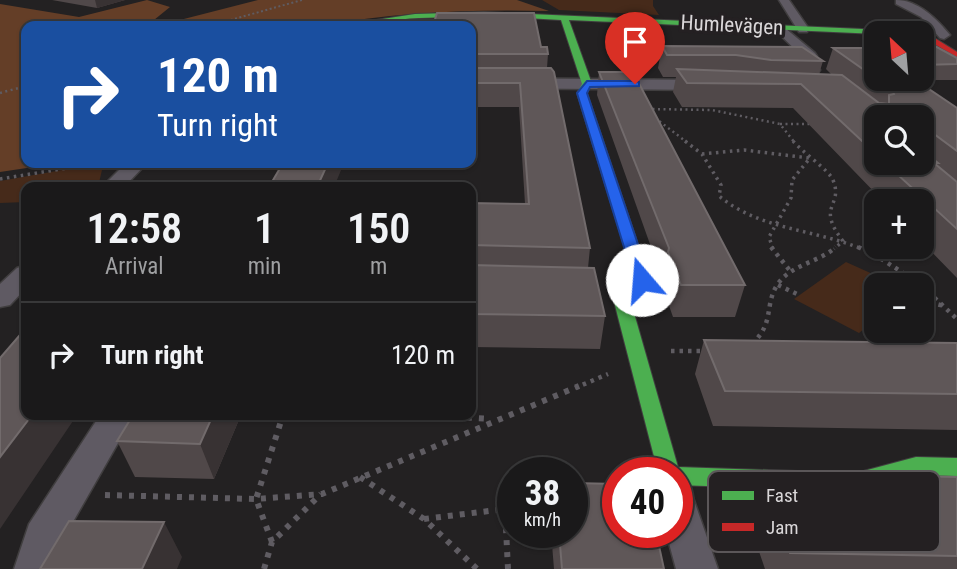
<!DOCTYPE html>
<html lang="en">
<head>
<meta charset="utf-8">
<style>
	body { margin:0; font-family:"Roboto Condensed",sans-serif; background:#272627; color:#f1f3f6; height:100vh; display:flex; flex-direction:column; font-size:26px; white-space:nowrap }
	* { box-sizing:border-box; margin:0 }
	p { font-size:23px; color:#9fa0a2 }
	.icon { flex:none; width:38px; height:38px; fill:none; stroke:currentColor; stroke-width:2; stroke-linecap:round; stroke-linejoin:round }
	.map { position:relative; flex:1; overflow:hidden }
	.panel { position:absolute; left:21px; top:182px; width:455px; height:238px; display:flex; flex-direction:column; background:#1a191a; border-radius:14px; box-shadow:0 2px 5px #0004,0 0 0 2px #383839 }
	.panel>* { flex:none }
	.banner { position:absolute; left:21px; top:21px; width:455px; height:147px; border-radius:14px; box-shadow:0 2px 5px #0004,0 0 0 2px #383839; background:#1a4fa0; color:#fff; overflow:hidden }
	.needle { width:46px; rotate:334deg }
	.buttons { position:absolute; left:864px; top:21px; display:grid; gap:14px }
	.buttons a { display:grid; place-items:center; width:70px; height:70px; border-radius:14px; background:#1a191a; box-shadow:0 2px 5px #0004,0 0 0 2px #383839; font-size:35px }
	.speed { position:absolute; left:497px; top:457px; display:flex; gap:14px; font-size:35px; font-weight:700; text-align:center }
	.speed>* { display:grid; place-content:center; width:91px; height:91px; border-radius:50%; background:#1a191a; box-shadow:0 2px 5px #0004,0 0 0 2px #383839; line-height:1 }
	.speed small { font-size:18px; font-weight:400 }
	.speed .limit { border:10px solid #d22; background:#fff; color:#111 }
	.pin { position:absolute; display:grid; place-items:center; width:60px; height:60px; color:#fff; margin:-72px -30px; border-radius:50% 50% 50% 0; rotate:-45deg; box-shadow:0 0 7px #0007 }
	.pin .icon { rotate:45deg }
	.me { position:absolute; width:77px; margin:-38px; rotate:342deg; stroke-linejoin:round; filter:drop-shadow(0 0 5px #0008) }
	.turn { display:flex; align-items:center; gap:24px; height:147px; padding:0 21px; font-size:32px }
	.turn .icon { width:91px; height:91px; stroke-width:2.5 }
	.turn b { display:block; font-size:49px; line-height:60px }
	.eta { display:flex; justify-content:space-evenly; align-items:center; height:119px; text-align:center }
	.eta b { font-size:42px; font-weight:600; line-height:49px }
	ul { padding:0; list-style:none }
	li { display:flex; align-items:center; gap:21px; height:105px; padding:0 21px; border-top:2px solid #383839 }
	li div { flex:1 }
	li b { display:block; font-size:26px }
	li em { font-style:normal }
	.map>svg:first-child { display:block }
	.green { fill:#462a1a }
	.forest { fill:#643e27 }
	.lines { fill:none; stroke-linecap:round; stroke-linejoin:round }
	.street-casing { stroke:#403e3f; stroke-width:3 }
	.fast-casing { stroke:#403e3f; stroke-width:2 }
	.jam-casing { stroke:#403e3f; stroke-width:2 }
	.path-far4 { stroke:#5f5c62; stroke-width:2; stroke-dasharray:2 2.5; stroke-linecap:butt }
	.path-far3 { stroke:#5f5c62; stroke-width:2.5; stroke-dasharray:2 3.5; stroke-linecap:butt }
	.path-far2 { stroke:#5f5c62; stroke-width:3.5; stroke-dasharray:2.5 4.5; stroke-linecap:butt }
	.path-far1 { stroke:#5f5c62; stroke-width:4.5; stroke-dasharray:3.5 5; stroke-linecap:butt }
	.path { stroke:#5f5c62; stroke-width:6; stroke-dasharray:5 7; stroke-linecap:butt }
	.street { fill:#5f5a63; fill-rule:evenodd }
	.fast { fill:#4caf50; fill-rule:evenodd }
	.jam { fill:#c62828; fill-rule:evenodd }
	.wall { fill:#504849; fill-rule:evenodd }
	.shaded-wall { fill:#383233 }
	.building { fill:#5f5758; stroke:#726b6c; stroke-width:2 }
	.route { fill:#2563eb; stroke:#184099; stroke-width:2 }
	.labels { text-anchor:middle; stroke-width:7; stroke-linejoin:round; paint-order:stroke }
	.far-street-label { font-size:21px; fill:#dad7d9; stroke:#242022 }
	.key { fill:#242022; stroke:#5b5759; stroke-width:2 }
	.key-label { font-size:19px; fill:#dad7d9 }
</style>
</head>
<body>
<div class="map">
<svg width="957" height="569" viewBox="0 0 957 569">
	<rect width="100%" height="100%" fill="#232122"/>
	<!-- green -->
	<path class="green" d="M542,0H653V6L659,15L559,10Z
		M79,167L102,170L98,187H26V202L0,203V181Z
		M846,262L897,285H877V318L859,333L794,299Z"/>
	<!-- forest -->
	<path class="forest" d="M147,0L170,7L154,20L176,21L258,0H517L549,11C473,9 395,12 320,26H26V163H60L0,172V4L79,17Z"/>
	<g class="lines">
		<!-- street casing -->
		<g class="street-casing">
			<path id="street" d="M779,0H789L809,29L807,32H799Z
				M896,0C918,0 937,19 950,35L944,39L940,38L921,17L896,4Z
				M779,23L815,53L817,56L812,62L820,70L818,73C809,75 801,70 796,62L802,56L775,30L773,27Z
				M471,78L708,80L716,85L708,90L471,88Z
				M126,163H147L124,187H102Z
				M26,265V288L10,305L0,307V284L17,268Z
				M100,415H134L62,541L56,569H14L29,524Z
				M677,485L690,489L718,569H676L666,532H677Z"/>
		</g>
		<!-- fast casing -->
		<g class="fast-casing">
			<path id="fast" d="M484,12L907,31L908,33L877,34L569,20L592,84L587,93L650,280L628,292L678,467L856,473L916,457L957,458V476L916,475L856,491L677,485V472H658L611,290L634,278L577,93L582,84L561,20C514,17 467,16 419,18C392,19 365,27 337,26L415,14Z"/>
		</g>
		<!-- jam casing -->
		<g class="jam-casing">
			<path id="jam" d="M919,32H925L957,52V57L922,37V33Z"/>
		</g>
		<!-- path-far4 -->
		<path class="path-far4" d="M209,26L302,0"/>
		<!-- path-far3 -->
		<path class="path-far3" d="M0,93L26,86
			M647,109L712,110L780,124L795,143
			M655,118L688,143
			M780,124H813"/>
		<!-- path-far2 -->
		<path class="path-far2" d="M685,141L702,154L721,185L719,196C760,230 814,229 862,249
			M793,141C802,152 829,170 833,180C844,207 815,205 843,241L834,249
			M702,154L744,150L809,158
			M0,179L98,163
			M773,249L769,237L791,198L792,180L810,158"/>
		<!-- path-far1 -->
		<path class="path-far1" d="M771,247L791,272
			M858,247L883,260L922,285
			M778,285L799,295
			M922,286L957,319
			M922,300L944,306
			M752,344C775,322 764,307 777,285C791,264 818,263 836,247
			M671,351H704
			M575,388L608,374"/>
		<!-- path -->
		<path class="path" d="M431,415L490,419
			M360,477L424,519L477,569
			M105,495L256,499L322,494L579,386
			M424,519L505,509
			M272,542L256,499L283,415
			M264,569L272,542L321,494
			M508,569L505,509L513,508"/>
		<!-- street -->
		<use href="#street" class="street"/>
		<!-- fast -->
		<use href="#fast" class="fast"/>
		<!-- jam -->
		<use href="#jam" class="jam"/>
	</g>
	<!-- wall -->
	<path class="wall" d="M52,0H125L97,8Z
		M471,26L548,54L547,68L590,248L588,268L605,316L600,349L471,347V203L525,204L519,107H471Z
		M868,35H877V79H922V39L957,58V80H916L957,108V278L922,242V201H883L793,108L682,107L673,92L676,77H663L658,68L662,46L823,61L819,74L832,75L826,69L833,48H864ZM877,117H922V163H877Z
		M599,72L745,285L735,317H673L661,283L662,278L597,95Z
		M704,340L957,343V430L713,426L695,374Z
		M241,415L214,479L135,477L117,441Z
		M759,473L957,477V569H765L744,508Z
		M551,532H572L664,569H554Z"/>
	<!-- shaded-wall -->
	<path class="shaded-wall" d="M95,0H125L97,8Z
		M328,163H344L334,187H317Z
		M32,415H77L0,529V457Z
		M213,415H241L214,479L200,444Z
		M164,522L182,557L177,569H142Z"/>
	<!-- building -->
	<path class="building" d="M437,13H534L541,47H547L548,54H471V26H433Z
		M868,35H877V41Z
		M922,39L957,58V64L922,65Z
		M662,46L802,47L823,61L771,60L736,55H667Z
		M833,48H867L877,54V79Z
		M471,68H551L554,72L590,248L471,245V203L529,204L520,83H471Z
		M677,69L842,75L879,103L889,104V95L894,94L893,90L877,79H914L957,108V151L934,134H922V117H877V155L801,84L687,83Z
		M599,72H633L745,285H681L668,252L669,248Z
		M922,150L938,163H934L957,182V229L885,163H922Z
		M283,163H328L317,187H269Z
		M471,265L594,268L605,316L471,314Z
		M26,328V415H32L0,457V358Z
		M704,340L957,343V394L725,391Z
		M133,415H213L200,444L117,441Z
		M759,473L957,477V556L790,553Z
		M572,483L618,484V532H656L664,569H562L559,532H572Z
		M69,521L164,522L142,569H40Z"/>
	<!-- route -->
	<path class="route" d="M635,81L639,82V86L590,87L587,93L650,280L642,285L634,280L577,93L587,81Z"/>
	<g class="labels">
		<!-- far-street labels -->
		<g class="far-street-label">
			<text transform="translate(732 25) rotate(3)" y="7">Humlevägen</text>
		</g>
	</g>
	<!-- legend -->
	<rect x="708" y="471" width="232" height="81" rx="10" class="key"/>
	<rect x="722" y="491" width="32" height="9" fill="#4caf50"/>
	<rect x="722" y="523" width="32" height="8" fill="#c62828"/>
	<g class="key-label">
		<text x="766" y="502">Fast</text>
		<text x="766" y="534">Jam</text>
	</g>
</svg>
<div class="buttons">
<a><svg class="needle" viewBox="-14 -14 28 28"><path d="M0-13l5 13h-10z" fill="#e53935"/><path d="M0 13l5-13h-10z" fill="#9fa0a2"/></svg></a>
<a><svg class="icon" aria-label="search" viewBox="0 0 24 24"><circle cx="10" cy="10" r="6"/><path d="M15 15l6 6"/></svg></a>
<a>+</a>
<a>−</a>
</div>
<div class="speed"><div>38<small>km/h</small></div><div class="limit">40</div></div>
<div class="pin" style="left:635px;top:84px;background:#d93025"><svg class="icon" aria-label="arrive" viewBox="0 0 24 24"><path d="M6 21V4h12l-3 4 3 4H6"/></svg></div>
<svg class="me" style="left:642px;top:280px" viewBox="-20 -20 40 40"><circle r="19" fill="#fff"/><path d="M0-13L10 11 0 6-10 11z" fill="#2563eb"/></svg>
<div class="banner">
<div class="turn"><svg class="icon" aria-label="right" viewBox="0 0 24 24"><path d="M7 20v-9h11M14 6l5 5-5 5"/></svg><div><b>120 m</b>Turn right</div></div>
</div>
<section class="panel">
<div class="eta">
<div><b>12:58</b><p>Arrival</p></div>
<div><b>1</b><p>min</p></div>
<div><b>150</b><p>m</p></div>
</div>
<ul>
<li><svg class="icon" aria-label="right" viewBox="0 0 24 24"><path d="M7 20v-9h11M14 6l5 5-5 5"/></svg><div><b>Turn right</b></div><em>120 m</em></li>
</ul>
</section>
</div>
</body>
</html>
